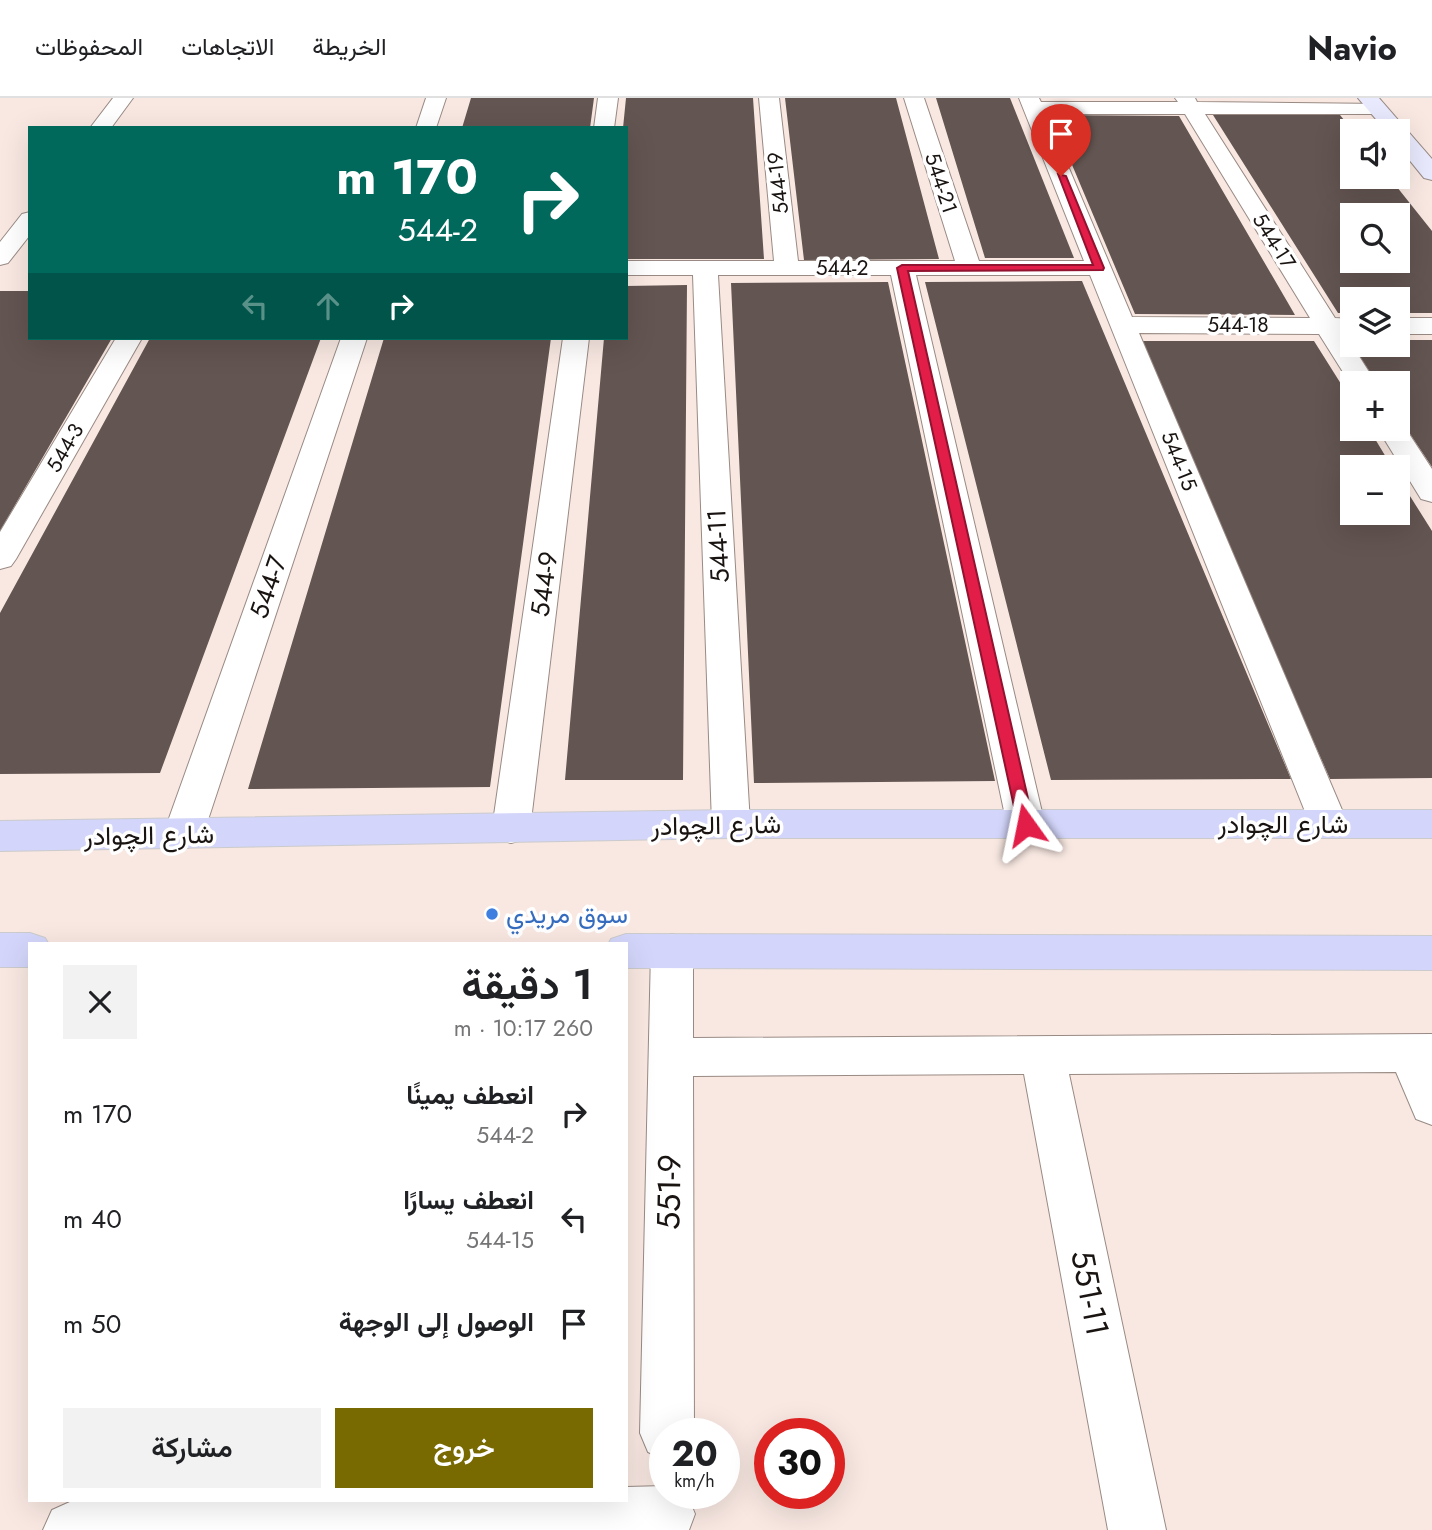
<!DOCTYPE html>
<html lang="ar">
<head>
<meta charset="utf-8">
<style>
	body { margin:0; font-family:Jost,Vazirmatn,sans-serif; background:#f2f2f2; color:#202124; direction:rtl; height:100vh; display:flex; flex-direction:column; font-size:26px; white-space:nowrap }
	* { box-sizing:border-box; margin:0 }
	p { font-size:23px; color:#757577 }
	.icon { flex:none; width:38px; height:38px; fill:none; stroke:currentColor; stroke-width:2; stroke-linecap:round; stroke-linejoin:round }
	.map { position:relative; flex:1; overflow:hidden; direction:ltr }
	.side { position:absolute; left:28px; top:844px; width:600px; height:560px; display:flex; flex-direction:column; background:#fff; border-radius:0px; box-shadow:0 7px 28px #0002; direction:rtl }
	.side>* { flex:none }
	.guide { position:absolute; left:28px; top:28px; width:600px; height:214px; border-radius:0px; box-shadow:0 7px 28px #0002; direction:rtl; background:#00695c; color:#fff; overflow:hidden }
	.fabs { position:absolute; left:1340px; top:21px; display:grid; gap:14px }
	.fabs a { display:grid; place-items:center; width:70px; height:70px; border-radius:0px; background:#fff; box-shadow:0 7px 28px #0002; font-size:35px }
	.speed { position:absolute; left:649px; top:1320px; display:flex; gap:14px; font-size:35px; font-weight:700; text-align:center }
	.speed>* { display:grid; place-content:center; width:91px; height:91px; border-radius:50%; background:#fff; box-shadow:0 7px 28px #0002; line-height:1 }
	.speed small { font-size:18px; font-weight:400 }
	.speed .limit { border:10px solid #d22; background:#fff; color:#111 }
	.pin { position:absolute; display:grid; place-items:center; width:60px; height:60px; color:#fff; margin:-72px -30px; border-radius:50% 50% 50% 0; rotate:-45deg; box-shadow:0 0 7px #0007 }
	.pin .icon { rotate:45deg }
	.me { position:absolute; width:77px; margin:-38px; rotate:348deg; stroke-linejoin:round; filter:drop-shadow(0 0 5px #0008) }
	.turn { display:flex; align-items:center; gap:24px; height:147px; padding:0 35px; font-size:32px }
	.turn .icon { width:91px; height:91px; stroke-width:2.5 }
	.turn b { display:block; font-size:49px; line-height:60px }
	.lanes { display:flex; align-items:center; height:66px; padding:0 35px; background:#0003; justify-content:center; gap:35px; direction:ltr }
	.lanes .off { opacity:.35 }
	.round { display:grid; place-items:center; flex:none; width:74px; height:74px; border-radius:0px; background:#f2f2f2 }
	.headline { display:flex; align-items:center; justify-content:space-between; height:119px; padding:0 35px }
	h1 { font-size:42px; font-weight:600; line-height:52px }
	.primary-button { display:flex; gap:14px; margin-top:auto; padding:14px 35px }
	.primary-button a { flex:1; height:80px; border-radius:0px; background:#786900; color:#fff; font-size:28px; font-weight:600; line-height:80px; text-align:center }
	.primary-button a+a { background:#f2f2f2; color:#202124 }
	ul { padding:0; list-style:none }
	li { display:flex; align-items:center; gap:21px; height:105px; padding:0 35px }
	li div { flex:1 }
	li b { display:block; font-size:26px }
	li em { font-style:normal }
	header { display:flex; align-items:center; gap:42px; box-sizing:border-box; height:98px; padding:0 35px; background:#fff; border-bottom:2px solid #e0e0e0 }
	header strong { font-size:33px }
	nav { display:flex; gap:38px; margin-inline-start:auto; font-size:24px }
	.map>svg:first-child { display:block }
	.building { fill:#635551; fill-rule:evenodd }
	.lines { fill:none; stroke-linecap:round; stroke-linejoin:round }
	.street-casing { stroke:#998a84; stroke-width:2 }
	.secondary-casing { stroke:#998a84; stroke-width:2 }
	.primary-casing { stroke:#cccbcb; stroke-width:2 }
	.street { fill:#fff; fill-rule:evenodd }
	.secondary { fill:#e9eafd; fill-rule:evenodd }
	.primary { fill:#d3d5fa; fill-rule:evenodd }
	.route { fill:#e11d48; stroke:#92132f; stroke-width:2 }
	.shop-dot { fill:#3f7fe0; stroke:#fff; stroke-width:2.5 }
	.labels { text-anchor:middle; stroke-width:7; stroke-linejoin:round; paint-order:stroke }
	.far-street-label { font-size:21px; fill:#191412; stroke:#fff }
	.street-label { font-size:26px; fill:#191412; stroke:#fff }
	.shop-label { font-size:26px; fill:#366cbe; stroke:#fff; text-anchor:start }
	.near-street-label { font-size:32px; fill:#191412; stroke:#fff }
</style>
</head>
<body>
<header>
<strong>Navio</strong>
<nav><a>الخريطة</a><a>الاتجاهات</a><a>المحفوظات</a></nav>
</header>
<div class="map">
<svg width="1432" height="1432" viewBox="0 0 1432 1432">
	<rect width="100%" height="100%" fill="#f9e8e2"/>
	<!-- building -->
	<path class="building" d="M471,0H594L590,30H462Z
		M626,0H753L764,161H626V30H623Z
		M785,0H896L939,161L804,162Z
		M936,0H1010L1074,160H985Z
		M1051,17L1179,18L1295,217L1135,216Z
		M1213,17H1340L1353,33V79H1389L1432,133V215H1398V201H1353V215H1338ZM1353,117H1398V163H1353Z
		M1082,183L1291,681L1051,682L925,184Z
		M888,184L995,683L754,685L731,185Z
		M687,187L683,682H565L604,240H626V188Z
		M0,193H30V240H112L0,433Z
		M150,240H321L160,675L0,676V515Z
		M384,240H551L490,689L248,691Z
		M1349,242H1353V247H1398V242H1432V369L1398,318V285H1377Z
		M1137,243H1314L1353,305V331H1369L1392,369H1353V415H1398V379L1432,433V680L1330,681Z"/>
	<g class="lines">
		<!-- street casing -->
		<g class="street-casing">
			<path id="street" d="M113,0H133L111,30H90Z
				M426,0H446L436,30H416Z
				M598,0H618L614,30H594Z
				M759,0H779L798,163H955L904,0H924L979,163H1084L1019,0H1039L1041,4H1178L1175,0H1195L1197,4L1383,6L1386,10L1383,14L1376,16H1205L1335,220L1353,221V235L1345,236L1376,285H1353V290L1319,236L1139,235L1348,726L1343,736L1329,740L1315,736L1310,726L1090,177H916L1045,727L1040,737L1026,741L1012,737L1007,727L891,177H718L750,726L745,736L731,740L717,736L712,726L693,177H626V163H774ZM1046,16H1185L1310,220L1132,219Z
				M30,114V137L8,165L0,167V144L22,116Z
				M1398,220H1432V236H1398Z
				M116,240H142L16,461L11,468L0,471V434Z
				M341,240H367L203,737L197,747L183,751L169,747L163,737Z
				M563,240H589L530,731L525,741L511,745L497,741L492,731Z
				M1398,324L1402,325L1432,371V404L1421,401L1378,331H1398Z
				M672,836L687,841L693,853V940L1432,936V1027L1416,1021L1396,974L1069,976L1166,1432H1108L1024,976L693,978L694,1335H665V1362L648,1354L640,1335L651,853L657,841Z
				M665,1388V1395L687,1396L695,1416L689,1432H43L52,1412L72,1403L626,1402V1389Z"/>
		</g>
		<!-- secondary casing -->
		<g class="secondary-casing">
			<path id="secondary" d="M1358,0H1379L1432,61V82L1424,80L1398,48V33H1386Z"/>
		</g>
		<!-- primary casing -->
		<g class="primary-casing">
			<path id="primary" d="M731,712H1432V740H731L0,753V723Z
				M0,835H30L45,840L48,845H30V869H0Z
				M626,836L1432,838V872L626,870V845H609L611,841Z"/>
		</g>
		<!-- street -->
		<use href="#street" class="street"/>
		<!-- secondary -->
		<use href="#secondary" class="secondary"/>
		<!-- primary -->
		<use href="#primary" class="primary"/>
	</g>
	<!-- route -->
	<path class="route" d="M1058,76L1066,78L1104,170L1103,172L908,173L1034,727L1026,733L1018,727L897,170L902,167H1093Z"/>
	<!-- markers -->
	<circle class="shop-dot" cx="492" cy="816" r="7"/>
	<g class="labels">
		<!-- far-street labels -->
		<g class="far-street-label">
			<text transform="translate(778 85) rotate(-96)" y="7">544-19</text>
			<text transform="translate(941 85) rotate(72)" y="7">544-21</text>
			<text transform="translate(1274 143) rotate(58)" y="7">544-17</text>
			<text x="842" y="177">544-2</text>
			<text x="1238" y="234">544-18</text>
			<text transform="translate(65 350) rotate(-60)" y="7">544-3</text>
			<text transform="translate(1179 363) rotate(68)" y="7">544-15</text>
		</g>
		<!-- street labels -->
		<g class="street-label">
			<text transform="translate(718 448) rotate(-93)" y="9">544-11</text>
			<text transform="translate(544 486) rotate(-82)" y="9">544-9</text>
			<text transform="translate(268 489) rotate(-71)" y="9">544-7</text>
			<text x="1283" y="735">شارع الچوادر</text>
			<text transform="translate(716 727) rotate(-1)" y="9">شارع الچوادر</text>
			<text transform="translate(149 737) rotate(-1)" y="9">شارع الچوادر</text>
		</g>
		<!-- shop labels -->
		<g class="shop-label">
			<text x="506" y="825">سوق مريدي</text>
		</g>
		<!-- near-street labels -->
		<g class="near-street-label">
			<text transform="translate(669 1094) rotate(-89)" y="11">551-9</text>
			<text transform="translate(1090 1195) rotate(79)" y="11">551-11</text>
		</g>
	</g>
</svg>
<div class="fabs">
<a><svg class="icon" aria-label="sound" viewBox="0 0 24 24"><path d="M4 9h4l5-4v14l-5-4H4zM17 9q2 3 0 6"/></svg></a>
<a><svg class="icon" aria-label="search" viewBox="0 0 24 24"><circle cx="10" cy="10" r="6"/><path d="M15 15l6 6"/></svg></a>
<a><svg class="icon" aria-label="layers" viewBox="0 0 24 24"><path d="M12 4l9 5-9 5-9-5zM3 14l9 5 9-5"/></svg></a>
<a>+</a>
<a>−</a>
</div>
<div class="speed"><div>20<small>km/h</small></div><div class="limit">30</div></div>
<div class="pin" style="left:1061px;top:78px;background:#d93025"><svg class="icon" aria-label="arrive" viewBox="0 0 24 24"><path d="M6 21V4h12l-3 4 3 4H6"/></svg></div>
<svg class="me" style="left:1026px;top:727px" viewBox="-20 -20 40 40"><path d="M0-17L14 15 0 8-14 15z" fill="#e11d48" stroke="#fff" stroke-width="4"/></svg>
<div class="guide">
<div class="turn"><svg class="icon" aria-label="right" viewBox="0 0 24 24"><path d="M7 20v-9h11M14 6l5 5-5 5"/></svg><div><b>170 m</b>544-2</div></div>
<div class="lanes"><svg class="icon off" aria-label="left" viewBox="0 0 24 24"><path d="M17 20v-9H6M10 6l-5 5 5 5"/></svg><svg class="icon off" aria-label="ahead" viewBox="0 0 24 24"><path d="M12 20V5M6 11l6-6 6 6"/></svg><svg class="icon" aria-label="right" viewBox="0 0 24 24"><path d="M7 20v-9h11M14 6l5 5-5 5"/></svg></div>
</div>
<section class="side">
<div class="headline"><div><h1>1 دقيقة</h1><p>260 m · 10:17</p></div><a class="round"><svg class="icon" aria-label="close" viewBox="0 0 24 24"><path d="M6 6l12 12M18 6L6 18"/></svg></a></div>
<ul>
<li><svg class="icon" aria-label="right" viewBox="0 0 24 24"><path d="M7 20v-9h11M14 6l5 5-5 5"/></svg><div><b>انعطف يمينًا</b><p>544-2</p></div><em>170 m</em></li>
<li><svg class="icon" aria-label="left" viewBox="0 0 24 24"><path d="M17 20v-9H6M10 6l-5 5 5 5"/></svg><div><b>انعطف يسارًا</b><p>544-15</p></div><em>40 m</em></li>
<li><svg class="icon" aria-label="arrive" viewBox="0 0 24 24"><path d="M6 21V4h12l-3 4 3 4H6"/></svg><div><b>الوصول إلى الوجهة</b></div><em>50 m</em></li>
</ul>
<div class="primary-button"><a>خروج</a><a>مشاركة</a></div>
</section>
</div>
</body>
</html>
